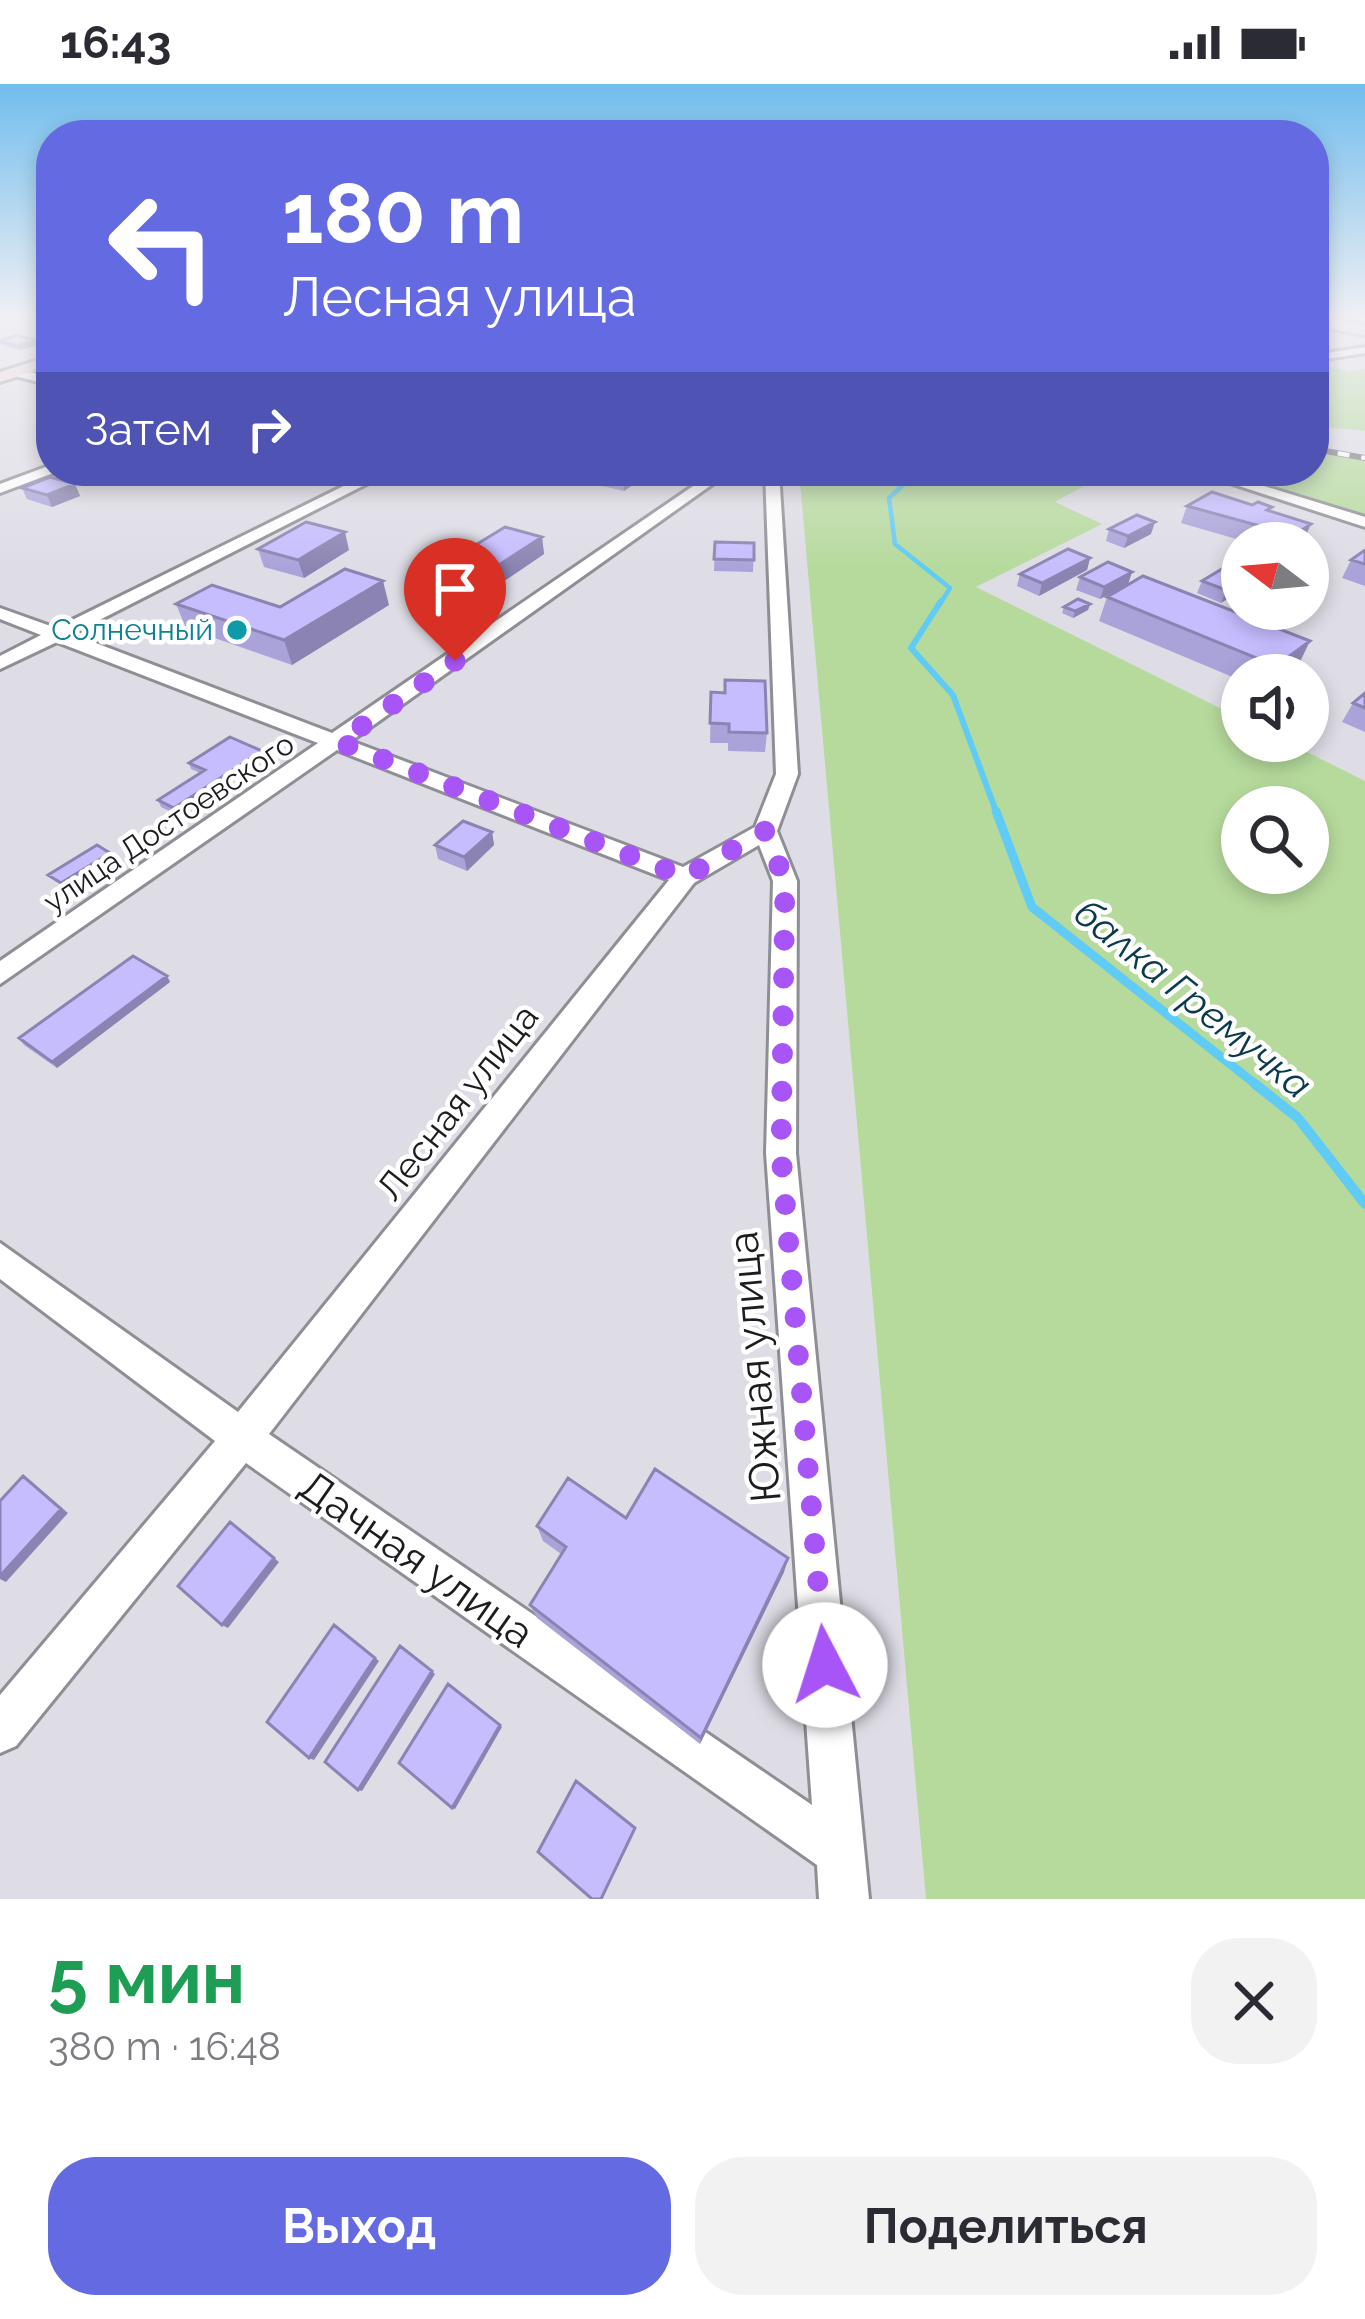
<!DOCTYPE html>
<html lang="ru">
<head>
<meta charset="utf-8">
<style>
	body { margin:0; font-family:Raleway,sans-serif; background:#f2f2f3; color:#2b2b33; height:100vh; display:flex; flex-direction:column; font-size:45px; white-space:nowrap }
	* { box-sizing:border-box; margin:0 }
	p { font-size:39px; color:#7c7c81 }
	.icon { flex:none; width:66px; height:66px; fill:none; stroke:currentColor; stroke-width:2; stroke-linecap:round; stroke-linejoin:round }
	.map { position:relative; height:1815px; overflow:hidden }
	.panel { display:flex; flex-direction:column; background:#fff; flex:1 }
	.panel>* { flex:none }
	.guide { position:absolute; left:36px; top:36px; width:1293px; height:366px; border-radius:48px; box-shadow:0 6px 18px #0003; background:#636ae2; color:#fff; overflow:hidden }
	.needle { width:78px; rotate:286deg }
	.fabs { position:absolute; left:1221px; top:438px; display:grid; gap:24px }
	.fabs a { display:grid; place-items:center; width:108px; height:108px; border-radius:50%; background:#fff; box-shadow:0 6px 18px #0003; font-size:60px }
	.pin { position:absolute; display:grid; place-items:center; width:102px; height:102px; color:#fff; margin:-123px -51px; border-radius:50% 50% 50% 0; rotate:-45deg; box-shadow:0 0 12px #0007 }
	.pin .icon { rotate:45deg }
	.me { position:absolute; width:132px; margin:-66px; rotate:355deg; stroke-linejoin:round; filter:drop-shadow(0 0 9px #0008) }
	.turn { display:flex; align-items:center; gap:42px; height:252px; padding:0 48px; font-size:54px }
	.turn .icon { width:156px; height:156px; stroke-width:2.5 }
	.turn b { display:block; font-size:84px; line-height:102px }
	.then { display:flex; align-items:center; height:114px; padding:0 48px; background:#0003; gap:24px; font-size:45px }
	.round { display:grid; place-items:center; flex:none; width:126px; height:126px; border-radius:48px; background:#f2f2f3 }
	.summary { display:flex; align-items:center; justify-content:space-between; height:204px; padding:0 48px }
	h1 { font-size:72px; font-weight:700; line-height:90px; color:#1e9e55 }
	.action { display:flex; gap:24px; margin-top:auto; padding:24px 48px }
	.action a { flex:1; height:138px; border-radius:48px; background:#636ae2; color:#fff; font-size:48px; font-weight:700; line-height:138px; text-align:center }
	.action a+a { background:#f2f2f3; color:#2b2b33 }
	.status { display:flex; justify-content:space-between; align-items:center; height:84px; padding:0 60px; background:#fff; direction:ltr }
	.status svg { height:33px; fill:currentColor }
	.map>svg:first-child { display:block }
	.green { fill:#b6da9c; fill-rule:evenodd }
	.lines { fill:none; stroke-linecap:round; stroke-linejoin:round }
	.stream-far3 { stroke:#60cbf4; stroke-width:4.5 }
	.stream-far2 { stroke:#60cbf4; stroke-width:6 }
	.stream-far1 { stroke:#60cbf4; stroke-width:9 }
	.stream { stroke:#60cbf4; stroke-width:10 }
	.street-casing { stroke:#8e8e95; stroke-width:6 }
	.secondary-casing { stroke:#8e8e95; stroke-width:6 }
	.street { fill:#fff; fill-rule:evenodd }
	.secondary { fill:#f1d6d5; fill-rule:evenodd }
	.rail-casing { stroke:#7a797f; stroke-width:6 }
	.rail { stroke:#fff; stroke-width:4.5; stroke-dasharray:12; stroke-linecap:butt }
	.wall { fill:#aaa3da }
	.shaded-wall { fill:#8b84b2 }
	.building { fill:#c6bdfe; stroke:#8b84b2; stroke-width:3 }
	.route { stroke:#a855f7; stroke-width:21; stroke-dasharray:0 37.8 }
	.culture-dot { fill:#0f9aa8; stroke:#fff; stroke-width:4.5 }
	.labels { text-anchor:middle; stroke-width:9; stroke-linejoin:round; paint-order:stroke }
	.far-culture-label { font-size:30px; fill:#0d838f; stroke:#fff; text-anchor:end }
	.far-street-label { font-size:30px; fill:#1c1c1f; stroke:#fff }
	.street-label { font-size:36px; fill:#1c1c1f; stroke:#fff }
	.water-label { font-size:39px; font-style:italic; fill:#0a3b4c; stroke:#fff }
	.near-street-label { font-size:42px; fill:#1c1c1f; stroke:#fff }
</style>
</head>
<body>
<div class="status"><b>16:43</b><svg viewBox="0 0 49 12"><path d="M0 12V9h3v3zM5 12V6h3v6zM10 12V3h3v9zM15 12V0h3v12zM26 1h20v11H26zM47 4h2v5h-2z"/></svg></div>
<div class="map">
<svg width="1365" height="1815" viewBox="0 0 1365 1815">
	<rect width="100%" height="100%" fill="#dedde6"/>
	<!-- green -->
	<path class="green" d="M1314,280L1349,287L1365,285V347L1314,342Z
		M1314,368L1365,377V430L1223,387H1314Z
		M799,387H1099L1095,396L1055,418L1102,440L976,503L1242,635V657H1285L1365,697V1815H926ZM1242,723H1308V789H1242Z"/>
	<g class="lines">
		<!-- stream-far3 -->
		<path class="stream-far3" d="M918,387L889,414L895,460L950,504L940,520"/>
		<!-- stream-far2 -->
		<path class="stream-far2" d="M941,517L911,564L953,611L997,730"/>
		<!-- stream-far1 -->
		<path class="stream-far1" d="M996,727L1032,823L1259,1003"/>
		<!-- stream -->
		<path class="stream" d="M1255,1000L1298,1034L1365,1120"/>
		<!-- street casing -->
		<g class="street-casing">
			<path id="street" d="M39,232H51V237L40,234Z
				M1365,263V269L1314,277V271Z
				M15,285L51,293V301L11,291Z
				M51,381V387L56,388L0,409V400Z
				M374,387H392L72,550L332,649L715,387H731L351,657L683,783L755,743L776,690L765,387H779L798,690L777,747L797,797L796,1069L869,1815H819L817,1781L246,1379L16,1662L0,1669V1611L215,1357L0,1195V1159L238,1328L669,796L337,666L0,900V877L318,659L57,558L0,585V572L41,551L0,535V524L56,544ZM759,761L773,797L766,1069L812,1721L269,1350L694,799Z
				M1193,387H1215L1365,433V443Z"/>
		</g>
		<!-- secondary casing -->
		<g class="secondary-casing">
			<path id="secondary" d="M1314,232L1365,241V251L1314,242Z
				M51,272V282L0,298V288Z"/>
		</g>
		<!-- street -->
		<use href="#street" class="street"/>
		<!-- secondary -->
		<use href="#secondary" class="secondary"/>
		<!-- rail casing -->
		<g class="rail-casing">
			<path id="rail" d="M1314,365L1365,374"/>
		</g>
		<!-- rail -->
		<use href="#rail" class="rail"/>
	</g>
	<!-- wall -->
	<path class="wall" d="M0,256L38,261L19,266L0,261Z
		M584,387H653L624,407L585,398Z
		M75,400L80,412L52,423L27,415L22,404Z
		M1187,422L1270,427L1303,458L1250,459L1181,439Z
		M1109,445L1151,450L1124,464L1106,457Z
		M542,453L544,470L488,508L450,497L446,479Z
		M715,458L754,459L753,488L714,487Z
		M258,465L349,466L304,494L264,483Z
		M1365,466V502L1342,494L1351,476Z
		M1242,473L1221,519L1197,509L1202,497Z
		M1090,474L1087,486L1039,512L1017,502L1020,490Z
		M1132,488L1128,500L1100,515L1076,506L1080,493Z
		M1107,513L1298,582L1285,591H1242V597L1099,537Z
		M176,520L280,523L389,521L292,581L186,544Z
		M1090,520L1088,526L1073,534L1062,529L1064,523Z
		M711,608L767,649L765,668L728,667V659H710Z
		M1365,609V648L1342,638L1353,619Z
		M262,667L264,673L177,731L161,723L158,716L200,689L191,685L189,679Z
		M492,748L494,761L467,787L438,775L435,761Z
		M167,892L170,898L57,984L24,961L19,954Z
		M626,1434L784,1488L700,1660L537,1534L530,1521L561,1470L543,1457L537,1442Z"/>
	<!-- shaded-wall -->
	<path class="shaded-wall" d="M36,256L38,261L19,266L17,262Z
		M628,387H653L624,407L623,390Z
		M75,400L80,412L52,423L47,411Z
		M1155,438L1151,450L1124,464L1128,452Z
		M1311,440L1303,458L1286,459L1288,455Z
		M345,448L349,466L304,494L298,476Z
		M542,453L544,470L488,508L485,490Z
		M1090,474L1087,486L1039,512L1042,499Z
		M1132,488L1128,500L1100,515L1104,503Z
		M383,497L389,521L292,581L284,556Z
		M1242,497V506L1221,519L1226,506Z
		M1090,520L1088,526L1073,534L1075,527Z
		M1310,557L1298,582L1285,591H1272L1276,582Z
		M262,667L264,673L177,731L174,724Z
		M492,748L494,761L467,787L464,773Z
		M110,769L114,775L66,806L61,799Z
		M167,892L170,898L57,984L52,978Z
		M23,1392L68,1429L6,1498L0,1495V1492Z
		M274,1474L279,1478L228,1544L222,1541Z
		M788,1474L784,1488L700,1660L701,1654Z
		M334,1541L379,1577L314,1676L309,1674Z
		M432,1587L435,1590L362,1707L358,1706Z
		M500,1641L502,1643L455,1725L452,1724Z"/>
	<!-- building -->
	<path class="building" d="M51,240V247L38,244Z
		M16,251L36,256L17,262L0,257Z
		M51,282V290L38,286Z
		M50,393L75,400L47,411L22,404Z
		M1212,408L1252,421L1258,418L1272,423L1267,426L1311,440L1288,455L1271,449L1275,446L1187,422Z
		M1137,431L1155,438L1128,452L1109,445Z
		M306,438L345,448L298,476L258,465Z
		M505,443L542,453L485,490L446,479Z
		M715,458L754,459V476L714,475Z
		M1068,465L1090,474L1042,499L1020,490Z
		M1365,466V480L1351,476Z
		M1242,473V497L1226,506L1202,497Z
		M1108,478L1132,488L1104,503L1080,493Z
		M345,485L383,497L284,556L176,520L212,501L280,523Z
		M1143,492L1310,557L1276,582L1107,513Z
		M1078,515L1090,520L1075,527L1064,523Z
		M725,596L765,597L767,649L729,648V640L710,639L711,608L725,609Z
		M1365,609V624L1353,619Z
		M230,653L262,667L174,724L158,716L205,686L189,679Z
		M463,737L492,748L464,773L435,761Z
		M97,761L110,769L61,799L48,791Z
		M133,872L167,892L52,978L19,954Z
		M655,1385L788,1474L701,1654L530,1521L566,1463L537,1442L568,1394L626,1434Z
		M23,1392L61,1425L0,1492V1417Z
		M230,1438L274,1474L222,1541L178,1502Z
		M334,1541L375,1574L309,1674L267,1638Z
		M400,1562L432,1587L358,1706L325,1678Z
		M448,1600L500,1641L452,1724L399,1679Z
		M576,1697L635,1744L601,1815H592L538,1768Z"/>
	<!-- sky -->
	<linearGradient id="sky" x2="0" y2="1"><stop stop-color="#71bded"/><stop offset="0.48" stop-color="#f0f0f4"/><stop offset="1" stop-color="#f0f0f4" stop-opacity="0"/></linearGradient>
	<rect width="1365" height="486" fill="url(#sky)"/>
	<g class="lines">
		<!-- route -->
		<path class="route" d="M455,577L339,658L685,793L765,747L785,797L781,1070L825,1581"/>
	</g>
	<!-- markers -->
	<circle class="culture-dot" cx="237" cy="546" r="12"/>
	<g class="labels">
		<!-- far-culture labels -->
		<g class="far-culture-label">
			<text x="213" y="556">Солнечный</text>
		</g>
		<!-- far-street labels -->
		<g class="far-street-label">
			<text transform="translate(169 739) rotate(-34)" y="10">улица Достоевского</text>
		</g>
		<!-- street labels -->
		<g class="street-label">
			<text transform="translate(457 1018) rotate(-52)" y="13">Лесная улица</text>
		</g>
		<!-- water labels -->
		<g class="water-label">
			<text transform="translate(1193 914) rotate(39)" y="14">балка Гремучка</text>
		</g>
		<!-- near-street labels -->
		<g class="near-street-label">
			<text transform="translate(754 1283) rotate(-95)" y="15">Южная улица</text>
			<text transform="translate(417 1475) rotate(35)" y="15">Дачная улица</text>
		</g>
	</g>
</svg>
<div class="fabs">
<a><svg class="needle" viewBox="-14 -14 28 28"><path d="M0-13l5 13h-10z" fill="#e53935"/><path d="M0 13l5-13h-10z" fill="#7c7c81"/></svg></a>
<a><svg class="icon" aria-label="sound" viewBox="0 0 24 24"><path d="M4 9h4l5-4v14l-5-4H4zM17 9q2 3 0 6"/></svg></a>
<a><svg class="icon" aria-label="search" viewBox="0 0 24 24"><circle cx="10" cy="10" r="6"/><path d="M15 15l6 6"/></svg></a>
</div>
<div class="pin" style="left:455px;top:577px;background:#d93025"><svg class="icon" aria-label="arrive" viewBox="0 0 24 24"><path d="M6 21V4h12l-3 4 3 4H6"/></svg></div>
<svg class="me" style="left:825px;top:1581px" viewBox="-20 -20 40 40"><circle r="19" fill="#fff"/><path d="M0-13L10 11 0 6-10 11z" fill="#a855f7"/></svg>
<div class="guide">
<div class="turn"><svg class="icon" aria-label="left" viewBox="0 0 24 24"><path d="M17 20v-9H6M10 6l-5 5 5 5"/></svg><div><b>180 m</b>Лесная улица</div></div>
<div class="then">Затем<svg class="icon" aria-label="right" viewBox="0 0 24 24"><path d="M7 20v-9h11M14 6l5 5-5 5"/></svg></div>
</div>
</div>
<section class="panel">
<div class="summary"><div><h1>5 мин</h1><p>380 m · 16:48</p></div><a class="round"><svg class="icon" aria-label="close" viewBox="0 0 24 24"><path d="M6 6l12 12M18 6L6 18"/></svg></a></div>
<div class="action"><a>Выход</a><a>Поделиться</a></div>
</section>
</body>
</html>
